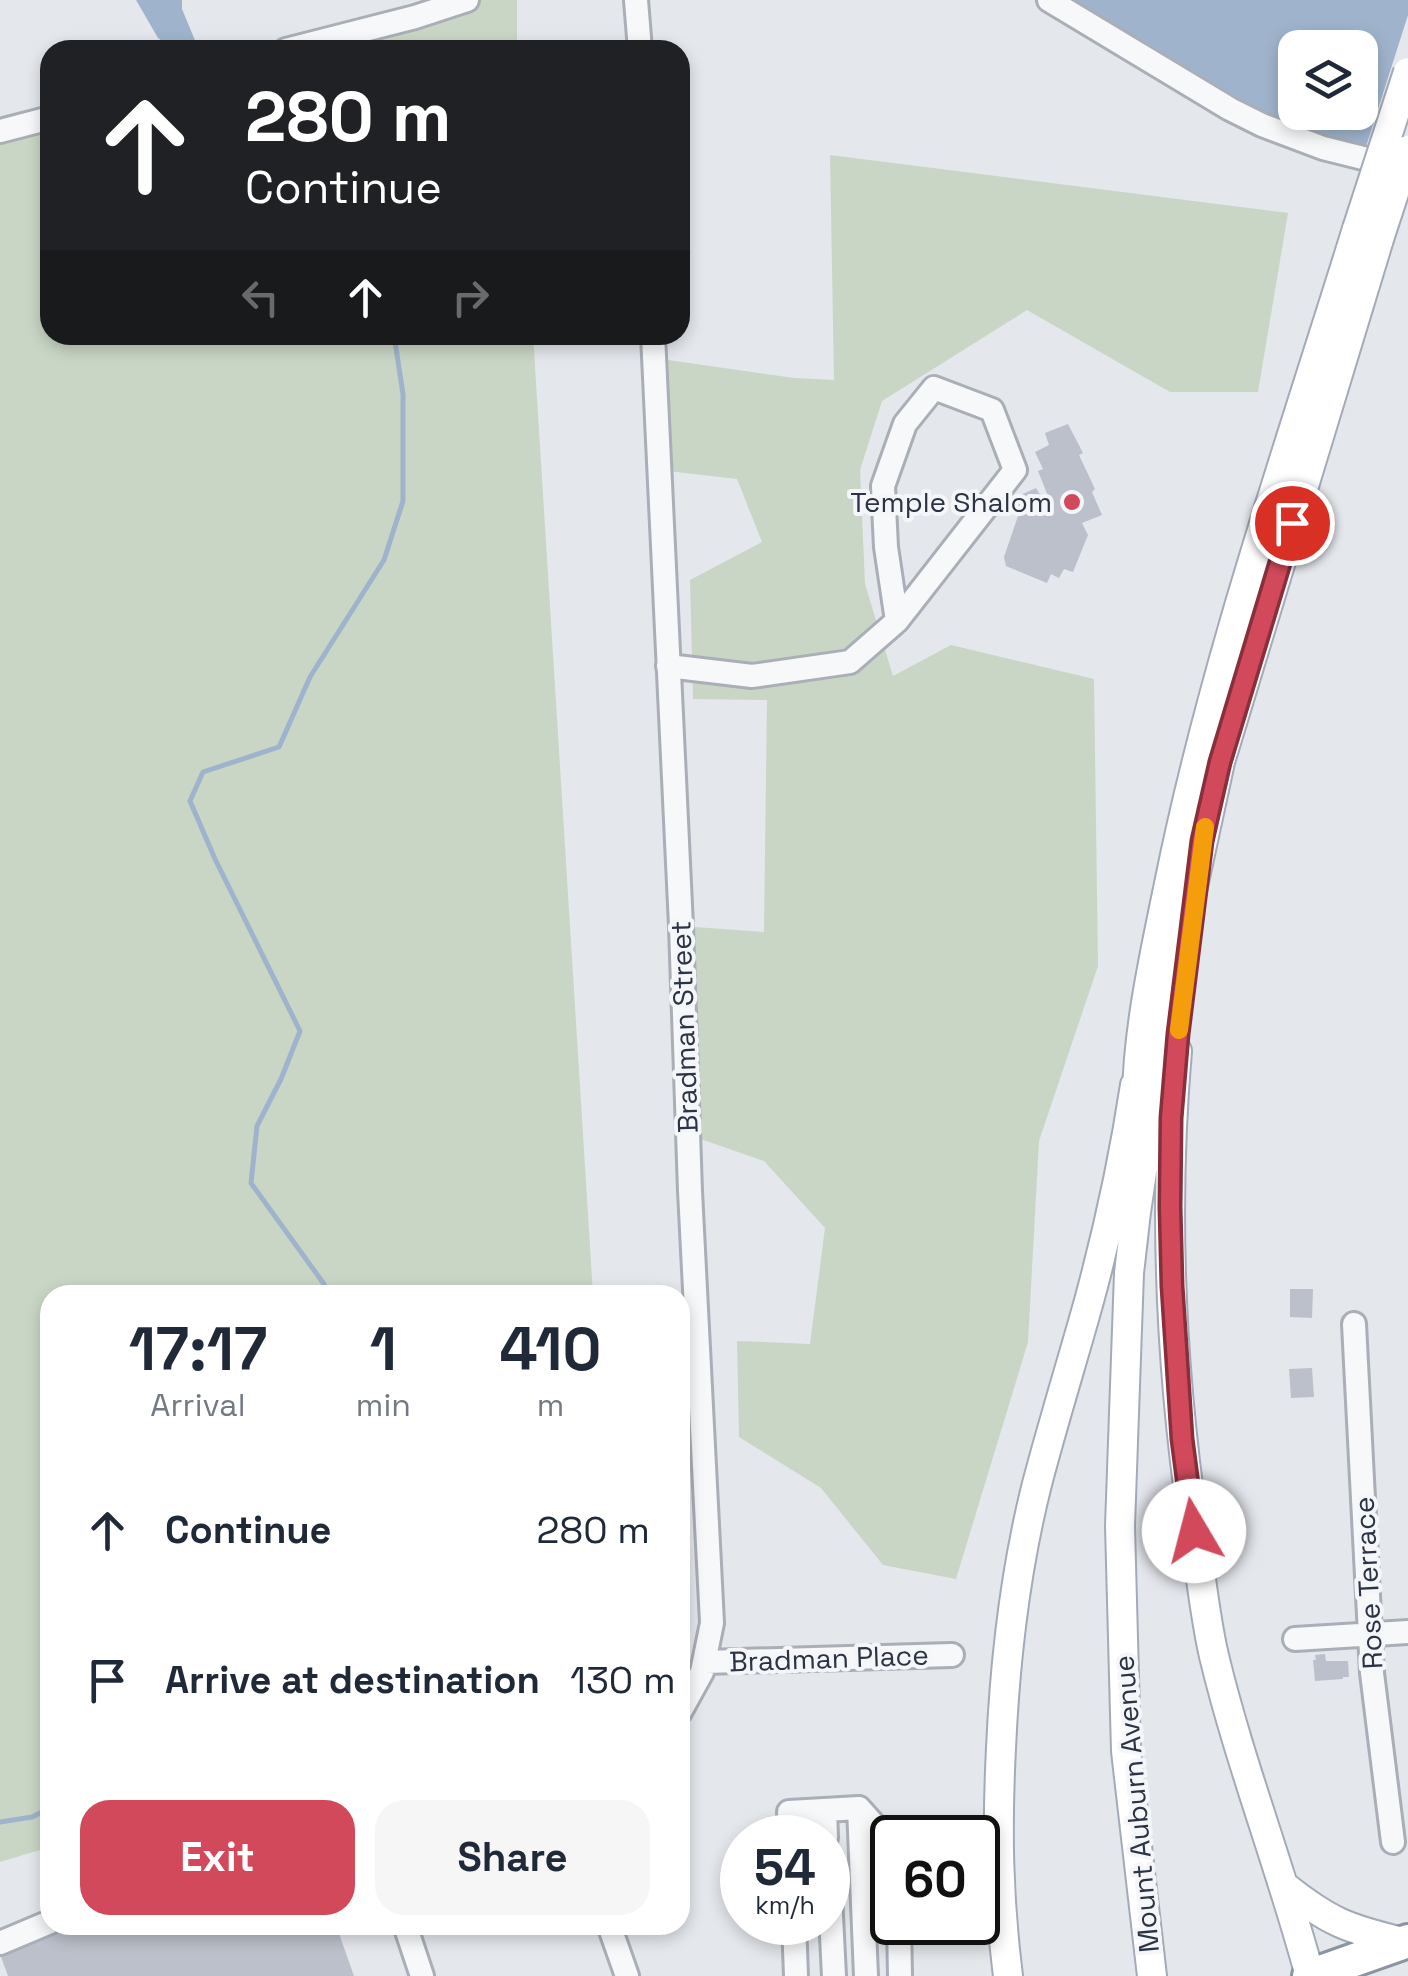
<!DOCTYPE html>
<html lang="en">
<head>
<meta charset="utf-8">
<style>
	body { margin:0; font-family:"Space Grotesk",sans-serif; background:#f6f6f7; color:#1f2937; height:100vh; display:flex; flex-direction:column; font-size:38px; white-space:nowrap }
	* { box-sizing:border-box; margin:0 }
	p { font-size:32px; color:#747a83 }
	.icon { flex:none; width:55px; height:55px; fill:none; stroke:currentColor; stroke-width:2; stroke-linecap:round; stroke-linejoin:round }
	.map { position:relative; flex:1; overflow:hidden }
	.side { position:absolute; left:40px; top:1285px; width:650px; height:650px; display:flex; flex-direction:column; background:#fff; border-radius:30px; box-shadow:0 5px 15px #0003 }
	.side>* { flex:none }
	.top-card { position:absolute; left:40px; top:40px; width:650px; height:305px; border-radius:30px; box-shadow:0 5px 15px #0003; background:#202124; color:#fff; overflow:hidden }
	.fabs { position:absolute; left:1278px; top:30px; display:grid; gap:20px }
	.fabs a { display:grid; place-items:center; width:100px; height:100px; border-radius:20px; background:#fff; box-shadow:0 5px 15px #0003; font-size:50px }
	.speed { position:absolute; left:720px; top:1815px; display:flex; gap:20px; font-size:50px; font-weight:700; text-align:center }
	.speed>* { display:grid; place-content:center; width:130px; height:130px; border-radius:50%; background:#fff; box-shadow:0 5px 15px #0003; line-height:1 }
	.speed small { font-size:25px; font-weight:400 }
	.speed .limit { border:5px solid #111; border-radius:15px; background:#fff; color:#111 }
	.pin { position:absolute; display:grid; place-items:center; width:85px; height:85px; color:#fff; margin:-42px; border:5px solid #fff; border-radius:50%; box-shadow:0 2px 10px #0007 }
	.me { position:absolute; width:110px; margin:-55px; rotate:352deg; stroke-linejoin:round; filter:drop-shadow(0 0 8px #0008) }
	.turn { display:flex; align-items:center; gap:35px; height:210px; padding:0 40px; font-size:45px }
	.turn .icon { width:130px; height:130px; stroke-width:2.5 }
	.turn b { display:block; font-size:70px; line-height:85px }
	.lanes { display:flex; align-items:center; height:95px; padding:0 40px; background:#0003; justify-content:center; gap:50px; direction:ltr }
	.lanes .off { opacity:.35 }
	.eta { display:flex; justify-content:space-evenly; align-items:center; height:170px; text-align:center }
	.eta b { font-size:60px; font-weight:700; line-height:70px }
	.primary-button { display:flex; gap:20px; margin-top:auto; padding:20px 40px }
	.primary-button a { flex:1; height:115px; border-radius:30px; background:#d1495b; color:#fff; font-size:40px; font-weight:700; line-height:115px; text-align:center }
	.primary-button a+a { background:#f6f6f7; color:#1f2937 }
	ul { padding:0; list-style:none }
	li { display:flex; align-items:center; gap:30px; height:150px; padding:0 40px }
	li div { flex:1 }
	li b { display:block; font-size:38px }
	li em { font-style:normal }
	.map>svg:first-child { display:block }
	.green { fill:#c9d6c5 }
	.water { fill:#9fb4cc; fill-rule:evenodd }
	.pier { fill:#e4e7ec }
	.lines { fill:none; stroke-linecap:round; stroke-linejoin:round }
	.stream { stroke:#9fb4cc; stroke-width:5 }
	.building { fill:#bbc0ca }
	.minor-casing { stroke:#a9aeb7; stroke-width:28 }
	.major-casing { stroke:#a3abb8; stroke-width:32 }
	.highway-casing { stroke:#8b94a3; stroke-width:38 }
	.minor { stroke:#f7f8fa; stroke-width:22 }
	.major { stroke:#fff; stroke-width:28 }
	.highway { stroke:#fff; stroke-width:32 }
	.major-bridge-casing { stroke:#a3abb8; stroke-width:32; stroke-linecap:butt }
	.major-bridge { stroke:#fff; stroke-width:28 }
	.route-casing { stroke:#882f3b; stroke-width:25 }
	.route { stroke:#d1495b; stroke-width:18 }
	.slow { stroke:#f59e0b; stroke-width:18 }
	.poi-dot { fill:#d1495b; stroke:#f4f6f9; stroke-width:4 }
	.labels { text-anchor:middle; stroke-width:8; stroke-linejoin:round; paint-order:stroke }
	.poi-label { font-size:28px; fill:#2b3445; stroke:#f4f6f9; text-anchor:end }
	.street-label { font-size:28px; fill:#2b3445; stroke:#f4f6f9 }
</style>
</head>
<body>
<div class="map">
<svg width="1408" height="1976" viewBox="0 0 1408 1976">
	<rect width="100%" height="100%" fill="#e4e7ec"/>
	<!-- green -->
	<path class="green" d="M457,0H517V50H270Z
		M50,109V335H533L593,1295H50V1847L0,1862V122Z
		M830,155L1288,213L1258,392H1170L1027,310L882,401L860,470L865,584L893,676L951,645L1094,679L1098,966L1039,1141L1028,1342L956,1579L883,1565L821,1488L739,1437L737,1341L810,1344L825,1228L764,1161L689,1135L681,926L764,932L767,700L693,699L690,580L762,542L737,479L659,470L654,358L794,378L834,380Z"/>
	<!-- water -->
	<path class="water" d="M136,0H182V9L199,50H174L158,38Z
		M1069,0H1408V151L1339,141L1276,124ZM1295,48H1360V112H1295Z"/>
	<!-- pier -->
	<path class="pier" d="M1408,15V156L1365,150Z"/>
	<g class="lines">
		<!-- stream -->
		<path class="stream" d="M328,1295L324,1284L251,1183L257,1126L281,1079L300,1031L215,859L190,801L203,772L279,747L310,677L384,560L403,501V394L394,335
			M0,1822L32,1817L50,1808"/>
	</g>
	<!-- building -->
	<path class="building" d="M1068,424L1083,453L1079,455L1095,489L1092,492L1102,515L1082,523L1088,535L1073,572L1064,569L1059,578L1051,574L1047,583L1006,566L1004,557L1020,510L1016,497L1036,488L1045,503L1050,501L1038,471L1043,469L1035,452L1049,445L1045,433Z
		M1290,1289H1313L1312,1318L1290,1317Z
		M1312,1368L1314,1397L1291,1398L1289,1369Z
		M1325,1654L1326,1661H1348L1349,1677H1343V1679L1315,1681L1313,1660H1316L1315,1655Z
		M79,1925H336L354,1976H8L0,1954Z"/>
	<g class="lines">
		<!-- minor casing -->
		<g class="minor-casing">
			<path id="minor" d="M636,0L640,50
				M1049,0L1230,109L1262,125L1323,148L1395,166
				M286,50L415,17L467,0
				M0,131L50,118
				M653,335L681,926L690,1191L712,1623L702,1672L680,1712
				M668,666L752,676L850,662L897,621L886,547L883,486L905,424L934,388L992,410L1015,470L897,621
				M1354,1324L1372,1673L1393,1842
				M1295,1639L1408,1632
				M705,1662L952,1655
				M859,1808L866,1976
				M825,1810L826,1838
				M790,1838L789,1812L859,1808L892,1845
				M828,1856L834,1976
				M794,1922L796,1976
				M899,1922L900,1976
				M405,1925L422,1976
				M609,1925L627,1976
				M0,1943L50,1922"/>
		</g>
		<!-- major casing -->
		<g class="major-casing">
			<path id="major" d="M1177,1051C1163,1212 1171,1376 1195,1536C1201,1576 1205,1617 1214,1656C1240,1764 1281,1868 1310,1976
				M1137,1101C1137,1032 1155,952 1169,884C1214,661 1290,445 1357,229
				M1284,1886C1329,1922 1348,1929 1403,1942
				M1008,1976C998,1897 997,1828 1001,1748C1005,1659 1015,1571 1037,1484C1053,1423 1072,1362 1089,1301C1108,1231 1124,1158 1135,1085
				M1152,1976L1126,1751L1120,1526L1129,1273L1136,1212L1167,1006L1220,762L1379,239"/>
		</g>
		<!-- highway casing -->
		<g class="highway-casing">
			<path id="highway" d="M1309,1976L1408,1941"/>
		</g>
		<!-- minor -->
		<use href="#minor" class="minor"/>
		<!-- major -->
		<use href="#major" class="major"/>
		<!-- highway -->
		<use href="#highway" class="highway"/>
		<!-- major-bridge casing -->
		<g class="major-bridge-casing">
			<path id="major-bridge" d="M1357,229L1408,72
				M1379,239L1408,150"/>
		</g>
		<!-- major-bridge -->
		<use href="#major-bridge" class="major-bridge"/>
	</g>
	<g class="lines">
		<!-- route casing -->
		<g class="route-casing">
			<path id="route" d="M1194,1531L1182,1439L1172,1286L1170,1207L1171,1118L1178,1034L1202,841L1220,762L1292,523"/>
		</g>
		<!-- route -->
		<use href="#route" class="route"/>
		<!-- slow -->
		<path class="slow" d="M1179,1030L1205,827"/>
	</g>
	<!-- markers -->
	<circle class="poi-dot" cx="1072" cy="502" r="10"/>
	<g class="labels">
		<!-- poi labels -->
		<g class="poi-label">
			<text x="1052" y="512">Temple Shalom</text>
		</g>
		<!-- street labels -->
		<g class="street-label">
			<text transform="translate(684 1027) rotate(-92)" y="10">Bradman Street</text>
			<text transform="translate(1368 1583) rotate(-93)" y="10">Rose Terrace</text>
			<text transform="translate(829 1658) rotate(-2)" y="10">Bradman Place</text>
			<text transform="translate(1136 1804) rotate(-95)" y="10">Mount Auburn Avenue</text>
		</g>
	</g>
</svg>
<div class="fabs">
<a><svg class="icon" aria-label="layers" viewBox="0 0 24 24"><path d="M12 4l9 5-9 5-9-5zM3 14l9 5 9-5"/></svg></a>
</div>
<div class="speed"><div>54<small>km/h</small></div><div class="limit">60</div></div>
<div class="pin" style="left:1292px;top:523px;background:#d93025"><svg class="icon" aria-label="arrive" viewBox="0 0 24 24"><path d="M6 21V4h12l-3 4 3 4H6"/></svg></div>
<svg class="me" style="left:1194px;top:1531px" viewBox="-20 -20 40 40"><circle r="19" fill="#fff"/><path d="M0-13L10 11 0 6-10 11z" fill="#d1495b"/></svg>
<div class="top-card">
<div class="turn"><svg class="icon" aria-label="ahead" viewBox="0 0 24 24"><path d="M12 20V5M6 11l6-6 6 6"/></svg><div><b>280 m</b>Continue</div></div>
<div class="lanes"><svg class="icon off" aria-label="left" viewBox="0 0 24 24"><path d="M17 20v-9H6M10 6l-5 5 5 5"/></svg><svg class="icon" aria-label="ahead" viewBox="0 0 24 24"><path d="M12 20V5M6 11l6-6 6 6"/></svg><svg class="icon off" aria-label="right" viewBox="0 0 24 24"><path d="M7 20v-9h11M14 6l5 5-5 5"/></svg></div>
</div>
<section class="side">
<div class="eta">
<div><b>17:17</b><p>Arrival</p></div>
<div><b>1</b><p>min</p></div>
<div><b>410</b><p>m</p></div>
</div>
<ul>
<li><svg class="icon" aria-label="ahead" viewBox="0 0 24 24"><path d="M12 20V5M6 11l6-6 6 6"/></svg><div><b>Continue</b></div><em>280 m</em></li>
<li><svg class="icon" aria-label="arrive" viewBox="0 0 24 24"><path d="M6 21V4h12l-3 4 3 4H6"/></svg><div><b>Arrive at destination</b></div><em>130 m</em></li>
</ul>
<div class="primary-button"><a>Exit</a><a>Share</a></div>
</section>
</div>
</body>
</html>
